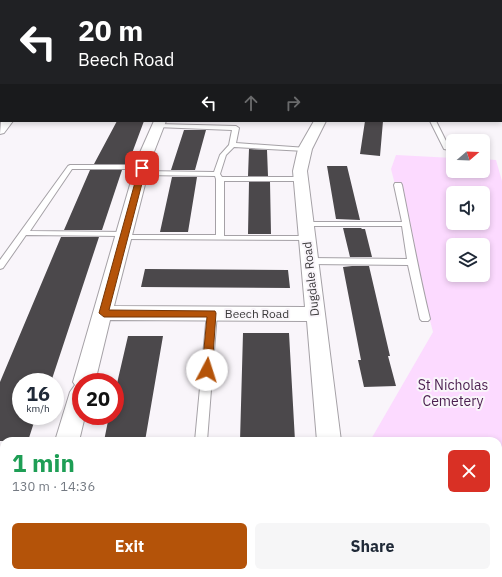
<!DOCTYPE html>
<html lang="en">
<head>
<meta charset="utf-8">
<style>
	body { margin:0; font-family:"IBM Plex Sans",sans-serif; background:#f6f6f7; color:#1f2937; height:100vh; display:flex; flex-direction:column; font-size:15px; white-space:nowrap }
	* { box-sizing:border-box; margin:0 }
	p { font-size:13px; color:#747a83 }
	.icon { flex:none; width:22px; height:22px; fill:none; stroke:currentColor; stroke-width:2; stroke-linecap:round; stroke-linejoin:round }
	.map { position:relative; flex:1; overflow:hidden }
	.panel { position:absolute; left:0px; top:437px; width:502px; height:140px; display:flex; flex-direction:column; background:#fff; border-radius:12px 12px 0 0; box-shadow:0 2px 6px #0003 }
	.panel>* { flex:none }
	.guide { position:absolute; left:0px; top:0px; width:502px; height:122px; box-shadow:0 2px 6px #0003; background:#202124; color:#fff; overflow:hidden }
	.needle { width:26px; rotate:71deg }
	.tools { position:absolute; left:446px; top:134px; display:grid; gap:8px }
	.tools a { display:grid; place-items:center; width:44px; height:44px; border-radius:6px; background:#fff; box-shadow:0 2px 6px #0003; font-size:20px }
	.speed { position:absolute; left:12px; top:373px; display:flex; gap:8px; font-size:20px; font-weight:700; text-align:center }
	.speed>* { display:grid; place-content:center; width:52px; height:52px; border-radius:50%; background:#fff; box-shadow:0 2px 6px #0003; line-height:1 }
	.speed small { font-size:10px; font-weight:400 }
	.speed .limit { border:6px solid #d22; background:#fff; color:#111 }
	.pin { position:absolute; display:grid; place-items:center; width:34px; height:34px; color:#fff; margin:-17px; border-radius:8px; box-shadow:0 2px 6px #0006 }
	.me { position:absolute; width:44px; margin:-22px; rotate:5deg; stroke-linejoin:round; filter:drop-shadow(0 0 3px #0008) }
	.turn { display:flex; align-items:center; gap:14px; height:84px; padding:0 12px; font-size:18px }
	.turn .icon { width:52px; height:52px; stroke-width:2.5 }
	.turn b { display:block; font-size:28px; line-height:34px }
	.lanes { display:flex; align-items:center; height:38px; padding:0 12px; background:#0003; justify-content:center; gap:20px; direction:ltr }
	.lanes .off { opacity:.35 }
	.round { display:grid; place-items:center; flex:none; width:42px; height:42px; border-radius:6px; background:#f6f6f7 }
	.headline { display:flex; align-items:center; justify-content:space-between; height:68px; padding:0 12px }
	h1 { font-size:24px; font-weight:700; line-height:30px; color:#1e9e55 }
	.primary-button { display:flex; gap:8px; margin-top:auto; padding:8px 12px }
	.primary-button a { flex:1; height:46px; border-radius:6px; background:#b45309; color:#fff; font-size:16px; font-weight:700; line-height:46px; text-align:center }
	.primary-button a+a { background:#f6f6f7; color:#1f2937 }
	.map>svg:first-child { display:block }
	.green { fill:#fcdaff; fill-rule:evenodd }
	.building { fill:#4b484b }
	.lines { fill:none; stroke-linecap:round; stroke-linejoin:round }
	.lane-casing { stroke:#a5a1a6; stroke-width:2 }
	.street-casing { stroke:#a5a1a6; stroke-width:2 }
	.secondary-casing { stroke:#a5a1a6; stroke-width:2 }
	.lane { fill:#fff; fill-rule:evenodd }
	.street { fill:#fff; fill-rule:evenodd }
	.secondary { fill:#fff; fill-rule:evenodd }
	.route { fill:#b45309; stroke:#753606 }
	.labels { text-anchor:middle; stroke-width:4; stroke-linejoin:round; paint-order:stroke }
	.street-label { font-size:12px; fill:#3b393b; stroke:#f9f5fa }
	.near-park-label { font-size:14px; fill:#4b1f50; stroke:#f9f5fa }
</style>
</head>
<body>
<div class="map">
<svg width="502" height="577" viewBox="0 0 502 577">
	<rect width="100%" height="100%" fill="#f9f5fa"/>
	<!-- green -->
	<path class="green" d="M396,155L453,158V171H483V159L496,160L502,181V532L498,530V441H370L433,332L391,169ZM453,193H483V223H453ZM453,245H483V275H453Z"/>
	<!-- building -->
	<path class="building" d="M117,121H144L128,164H94Z
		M365,121H383L380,156L360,154Z
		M184,130H206L195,170H171Z
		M249,149L267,150L268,176H248Z
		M327,166H347L360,220L336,219Z
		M90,170H122L102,230H64Z
		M172,177H197L188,232H160Z
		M249,182H270L271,234H248Z
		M343,228H361L362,229H365L372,257H350Z
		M61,237H99L51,382H21V416H36L28,441H0V382Z
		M352,266H369L390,356H388L396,386L364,387L358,360H361L343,267Z
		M145,269L288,270L290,288L141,287Z
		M243,333H289L295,441H240Z
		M128,336H163L145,441H104L109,416H115V392Z"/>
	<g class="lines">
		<!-- lane casing -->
		<g class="lane-casing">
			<path id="lane" d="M150,0H171L172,1H151Z
				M240,0H265L266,1H241Z
				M328,0H332V1H328Z
				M0,4H1V6H0Z
				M501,7H502V9H501Z
				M0,37H1V39H0Z
				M501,41H502V43H501Z
				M501,99L502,100V104L501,103Z
				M430,121H436L450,149L449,150L444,149Z
				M158,124L236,126L239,128L236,143L307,148L308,149L305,151L234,147L226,155L220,174L222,177H301L305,179L301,181H224V236H310L311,238L310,240L124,239H121L120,236L26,235L3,268L0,269V260L68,166L70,165H142L145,167L142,169H72L30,231L125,232H128L129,235H216V179L215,176L141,175L138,173L141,171L214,172L220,155L229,145L232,130L156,127V125Z
				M395,183H401L402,185C411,230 419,274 430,319L428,321H422L420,319L408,265L309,264L305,261L309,258L407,259L402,226H305L301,224L305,222H402L394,185Z
				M212,310L215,311L217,313L207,441H195L207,313L209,311Z
				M184,573H198V577H184Z"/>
		</g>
		<!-- street casing -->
		<g class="street-casing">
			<path id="street" d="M202,0H210V1H202Z
				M470,0H481L482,1H471Z
				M501,8H502V13H501Z
				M0,17H1V23H0Z
				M1,121H13L4,133L0,134Z
				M154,121H166L152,157L114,306L305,307L293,171L298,149L314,121H326L312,149L307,171L341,441H317L307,321L110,320L95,382H81V416H85L79,441H55L70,392L75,385L73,382L138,157Z
				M15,573H43L41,577H13Z
				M331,573H359V577H331Z"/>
		</g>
		<!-- secondary casing -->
		<g class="secondary-casing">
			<path id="secondary" d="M0,58H1V66H0Z
				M501,66H502V74H501Z"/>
		</g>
		<!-- lane -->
		<use href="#lane" class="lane"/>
		<!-- street -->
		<use href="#street" class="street"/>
		<!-- secondary -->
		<use href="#secondary" class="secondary"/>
	</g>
	<!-- route -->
	<path class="route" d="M142,165L146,168L109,310L215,311L216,313L212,370L211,373L207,374L203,373L202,370L207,317H104L99,313L139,168Z"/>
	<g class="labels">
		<!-- street labels -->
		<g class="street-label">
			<text transform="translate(311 279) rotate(-96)" y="4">Dugdale Road</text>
			<text x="257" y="318">Beech Road</text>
		</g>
		<!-- near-park labels -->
		<g class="near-park-label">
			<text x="453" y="390">St Nicholas<tspan x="453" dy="16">Cemetery</tspan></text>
		</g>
	</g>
</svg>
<div class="tools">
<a><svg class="needle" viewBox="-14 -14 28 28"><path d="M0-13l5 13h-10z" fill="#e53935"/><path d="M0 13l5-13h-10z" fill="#747a83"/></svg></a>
<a><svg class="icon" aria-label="sound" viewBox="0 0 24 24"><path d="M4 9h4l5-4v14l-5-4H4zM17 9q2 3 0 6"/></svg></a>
<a><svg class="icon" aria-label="layers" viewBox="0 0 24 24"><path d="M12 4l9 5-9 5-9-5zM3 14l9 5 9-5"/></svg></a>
</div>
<div class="speed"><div>16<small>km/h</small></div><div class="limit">20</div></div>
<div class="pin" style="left:142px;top:168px;background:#d93025"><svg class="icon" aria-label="arrive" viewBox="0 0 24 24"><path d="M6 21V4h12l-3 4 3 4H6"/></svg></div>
<svg class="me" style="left:207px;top:370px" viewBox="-20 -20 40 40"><circle r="19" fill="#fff"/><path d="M0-13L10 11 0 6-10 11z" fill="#b45309"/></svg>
<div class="guide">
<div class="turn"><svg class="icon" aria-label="left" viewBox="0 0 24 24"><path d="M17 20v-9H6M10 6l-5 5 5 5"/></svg><div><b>20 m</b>Beech Road</div></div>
<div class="lanes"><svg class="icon" aria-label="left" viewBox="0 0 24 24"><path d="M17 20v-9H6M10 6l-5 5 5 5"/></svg><svg class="icon off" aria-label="ahead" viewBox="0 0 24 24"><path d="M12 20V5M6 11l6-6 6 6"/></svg><svg class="icon off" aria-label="right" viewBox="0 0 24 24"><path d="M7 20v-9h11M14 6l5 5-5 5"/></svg></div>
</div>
<section class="panel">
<div class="headline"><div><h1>1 min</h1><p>130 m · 14:36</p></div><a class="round" style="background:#d93025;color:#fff"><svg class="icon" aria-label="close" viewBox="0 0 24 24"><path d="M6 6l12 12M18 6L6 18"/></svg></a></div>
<div class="primary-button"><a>Exit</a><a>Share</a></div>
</section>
</div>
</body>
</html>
